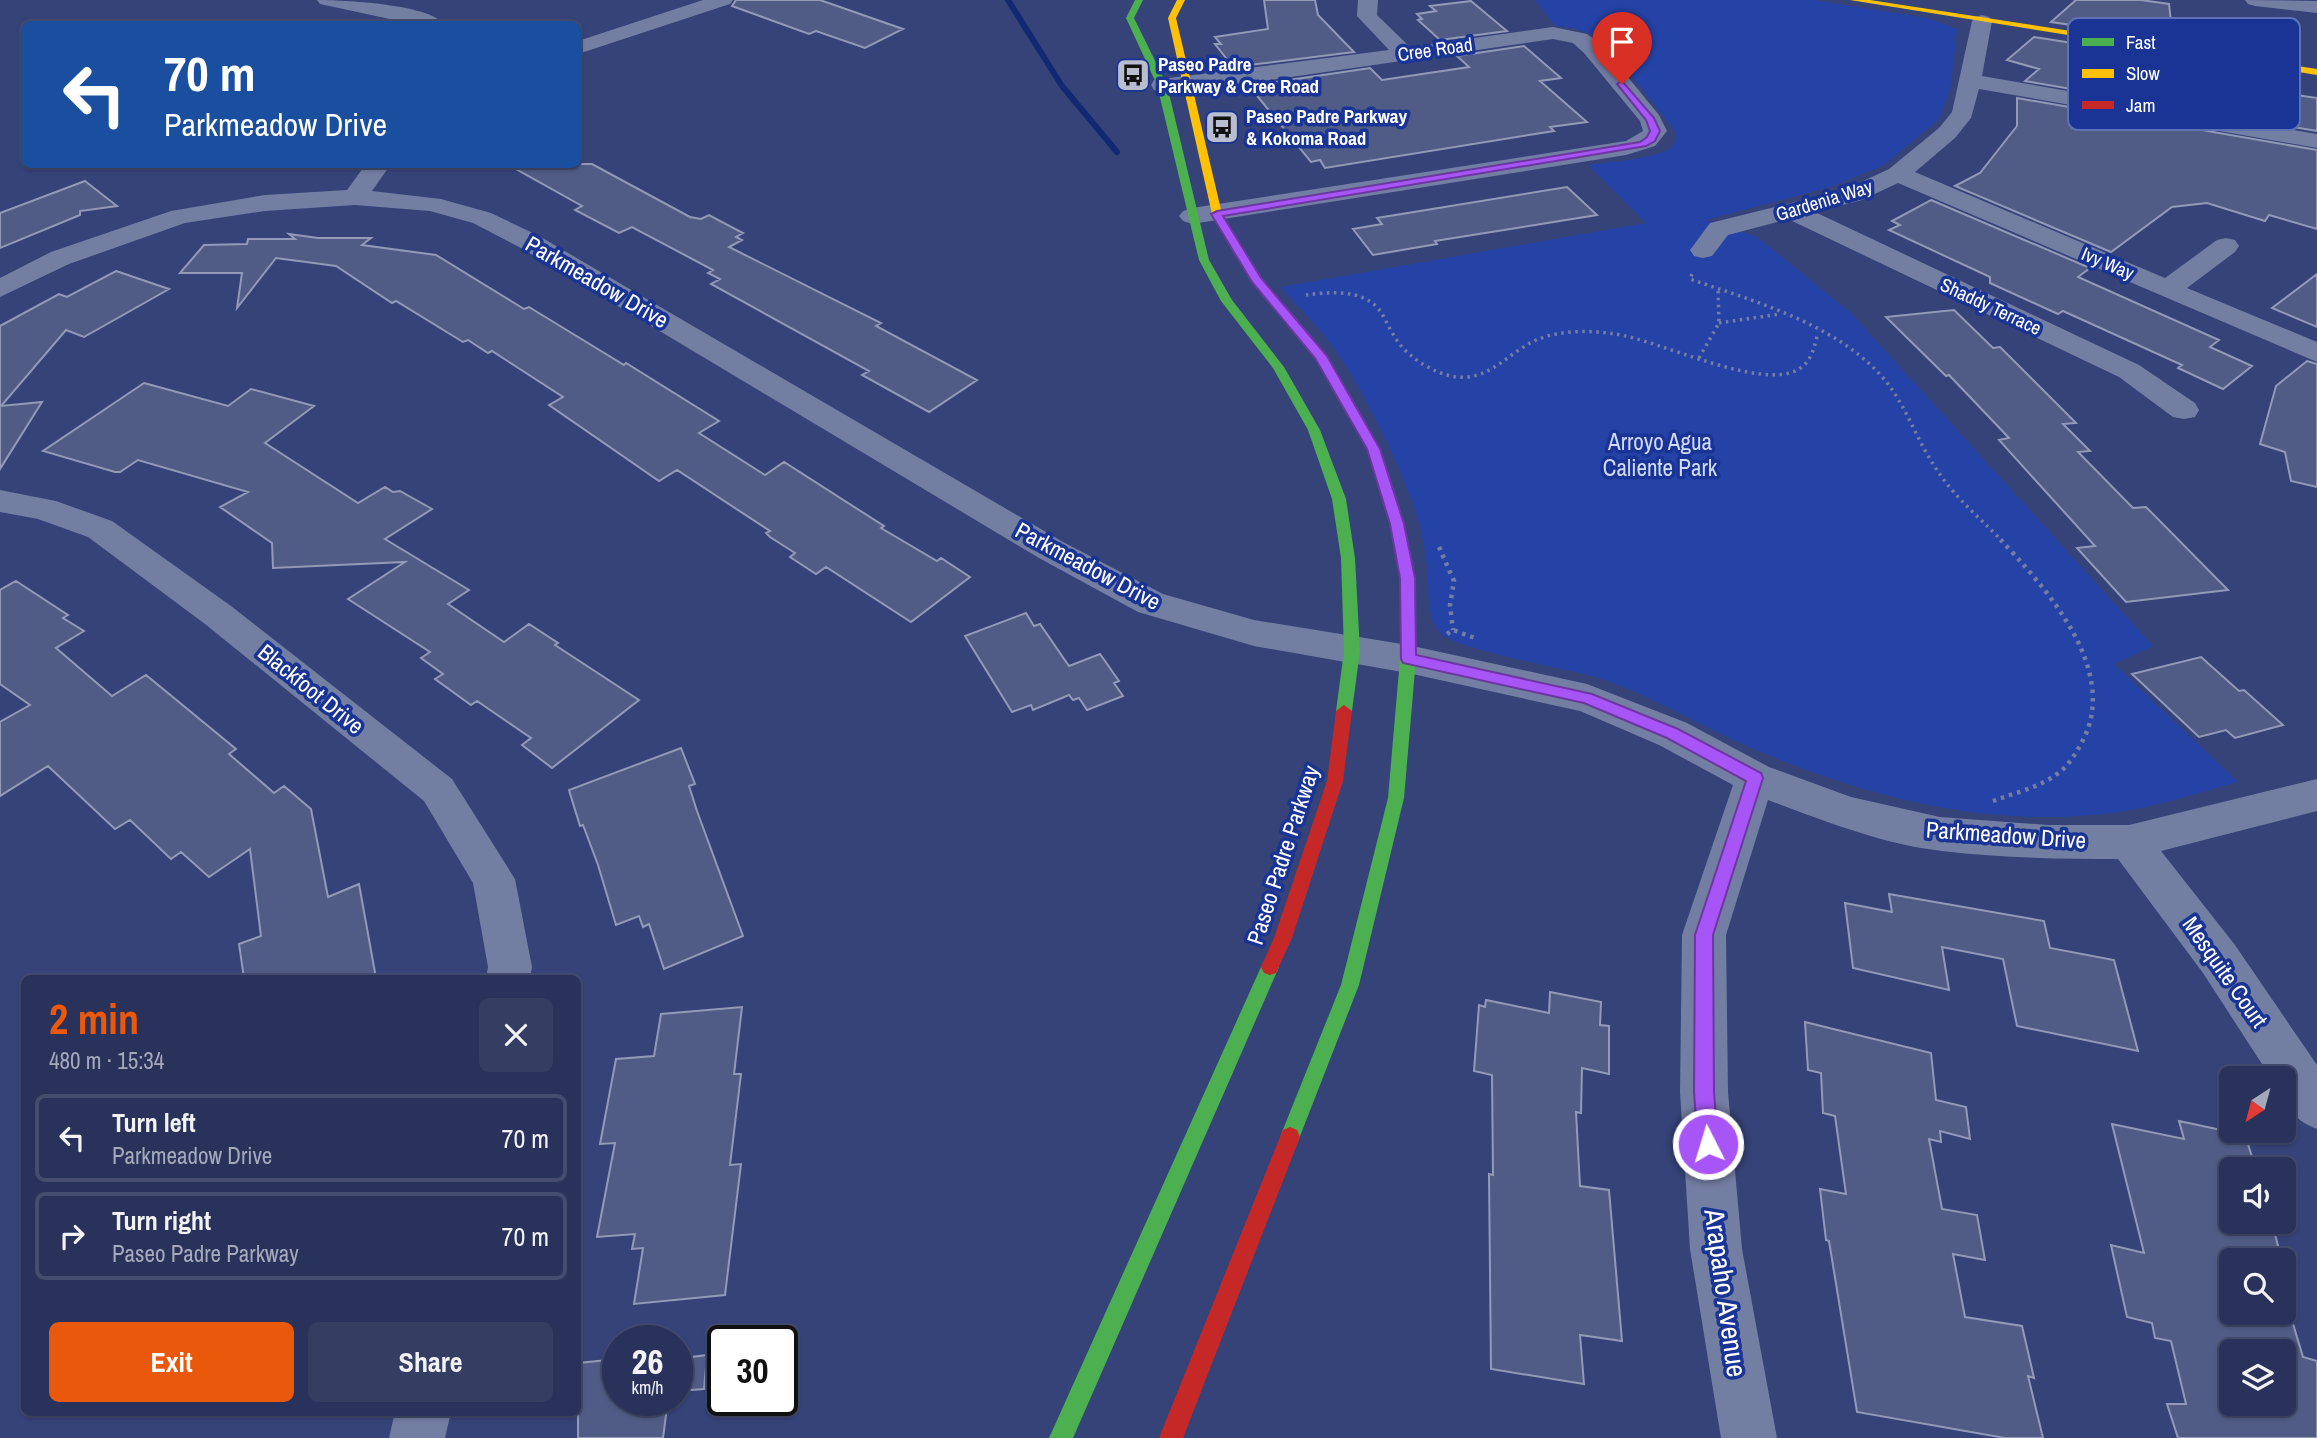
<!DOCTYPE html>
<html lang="en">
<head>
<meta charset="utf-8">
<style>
	body { margin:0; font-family:"Archivo Narrow",sans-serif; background:#343e63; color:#f1f3f6; height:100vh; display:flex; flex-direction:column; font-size:26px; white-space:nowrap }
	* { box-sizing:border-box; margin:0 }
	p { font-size:23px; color:#a5aabb }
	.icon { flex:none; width:38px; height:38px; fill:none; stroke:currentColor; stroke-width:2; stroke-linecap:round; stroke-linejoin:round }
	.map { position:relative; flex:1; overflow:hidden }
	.side { position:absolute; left:21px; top:975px; width:560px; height:441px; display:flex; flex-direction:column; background:#28325a; border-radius:10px; box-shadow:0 2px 5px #0004,0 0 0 2px #444d70 }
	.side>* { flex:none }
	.top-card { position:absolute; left:21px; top:21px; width:560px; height:147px; border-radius:10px; box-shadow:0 2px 5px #0004,0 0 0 2px #444d70; background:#1a4fa0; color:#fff; overflow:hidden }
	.needle { width:46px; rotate:216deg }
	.tools { position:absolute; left:2219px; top:1066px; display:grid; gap:14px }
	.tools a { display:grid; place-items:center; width:77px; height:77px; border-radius:10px; background:#28325a; box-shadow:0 2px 5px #0004,0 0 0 2px #444d70; font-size:35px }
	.speed { position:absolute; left:602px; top:1325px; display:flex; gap:14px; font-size:35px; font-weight:700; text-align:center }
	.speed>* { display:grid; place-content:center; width:91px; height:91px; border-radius:50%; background:#28325a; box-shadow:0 2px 5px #0004,0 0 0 2px #444d70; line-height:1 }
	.speed small { font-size:18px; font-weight:400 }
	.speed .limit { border:4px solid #111; border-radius:10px; background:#fff; color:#111 }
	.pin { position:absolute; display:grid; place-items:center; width:60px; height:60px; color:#fff; margin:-72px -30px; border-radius:50% 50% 50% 0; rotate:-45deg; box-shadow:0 0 7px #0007 }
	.pin .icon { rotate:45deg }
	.me { position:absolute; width:77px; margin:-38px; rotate:355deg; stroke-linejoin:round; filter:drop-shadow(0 0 5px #0008) }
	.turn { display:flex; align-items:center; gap:24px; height:147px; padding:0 28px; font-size:32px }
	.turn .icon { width:91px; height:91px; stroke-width:2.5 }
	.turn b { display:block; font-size:49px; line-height:60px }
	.round { display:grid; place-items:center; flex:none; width:74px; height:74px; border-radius:10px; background:#343e63 }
	.summary { display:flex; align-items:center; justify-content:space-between; height:119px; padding:0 28px }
	h1 { font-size:42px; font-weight:700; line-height:52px; color:#ea580c }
	.cta { display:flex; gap:14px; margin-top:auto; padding:14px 28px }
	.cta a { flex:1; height:80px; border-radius:10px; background:#ea580c; color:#fff; font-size:28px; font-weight:700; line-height:80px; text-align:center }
	.cta a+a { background:#343e63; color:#f1f3f6 }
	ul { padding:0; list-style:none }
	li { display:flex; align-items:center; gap:21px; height:88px; margin:0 14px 10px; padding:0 14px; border:4px solid #444d70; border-radius:10px }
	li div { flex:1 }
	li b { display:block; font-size:26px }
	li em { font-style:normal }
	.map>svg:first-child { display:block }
	.green { fill:#2543a7 }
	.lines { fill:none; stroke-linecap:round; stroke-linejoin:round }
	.stream { stroke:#132873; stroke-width:6 }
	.building { fill:#505c86; stroke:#929ab8; stroke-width:2; fill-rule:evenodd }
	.path-far1 { stroke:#737ea3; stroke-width:3.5; stroke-dasharray:2.5 4.5; stroke-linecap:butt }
	.path { stroke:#737ea3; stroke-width:4.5; stroke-dasharray:3.5 5; stroke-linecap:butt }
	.street { fill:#737ea3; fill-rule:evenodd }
	.fast { fill:#4caf50; fill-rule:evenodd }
	.slow { fill:#ffc107; fill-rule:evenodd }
	.jam { fill:#c62828; fill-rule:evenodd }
	.route { fill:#a855f7; stroke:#6d37a1; stroke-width:2 }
	.labels { text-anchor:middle; stroke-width:7; stroke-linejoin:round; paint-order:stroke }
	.far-street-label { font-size:19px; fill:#fff; stroke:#193494 }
	.far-poi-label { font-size:19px; font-weight:bold; fill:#fff; stroke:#193494; text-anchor:start }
	.street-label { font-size:23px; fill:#fff; stroke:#193494 }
	.park-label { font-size:23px; fill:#d1dbfb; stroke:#193494 }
	.near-street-label { font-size:28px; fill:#fff; stroke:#193494 }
	.key { fill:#193494; stroke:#5e71b4; stroke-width:2 }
	.key-label { font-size:19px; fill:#fff }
</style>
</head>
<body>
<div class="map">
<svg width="2317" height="1438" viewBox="0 0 2317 1438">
	<rect width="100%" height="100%" fill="#354378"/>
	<!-- green -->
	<path class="green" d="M1535,0H1814L1927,18L1957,29L1951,86L1939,119L1884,165L1834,186L1706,220L1757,237L1850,312L2153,646L2114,664L2238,782C2201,792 2163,805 2125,811C1997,831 1871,799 1754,749C1699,726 1649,693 1592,676C1563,668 1453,649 1439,632C1425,614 1430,587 1427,566C1425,545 1419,520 1412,501C1394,453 1363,389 1334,348C1318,326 1298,307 1281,287L1646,223L1588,165C1607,162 1658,159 1672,147C1676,143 1675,137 1675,131L1602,38L1573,28L1555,26Z"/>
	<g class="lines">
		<!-- stream -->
		<path class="stream" d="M1008,0L1062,86L1117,152"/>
	</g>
	<!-- building -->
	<path class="building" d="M736,0H820L903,29L865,48L816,31L809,34L732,6Z
		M1264,0H1315L1318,15L1354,52L1233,67L1215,44H1221L1215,37L1268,29Z
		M2076,0H2141L2169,4L2173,40L2051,22Z
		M1471,1L1507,31L1440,40L1418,20L1422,19L1417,14L1436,11L1430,6Z
		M2034,37L2176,59L2178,78L2317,98V131L2025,81L2039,69L2007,60Z
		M1524,46L1561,78L1540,81L1587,122L1550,127L1554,131L1325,168L1320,160L1311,162L1249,86L1370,68L1382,80L1469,67L1457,56Z
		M2017,98L2317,150V229L2269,215L2265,221L2207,203L2172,207L2111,252L1955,186L1980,173L2017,126Z
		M507,164H592L690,217L701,219L709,215L743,233L736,237L742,240L729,247L881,323L876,326L977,380L929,412L862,375L869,371L711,284L720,279L708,273L713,270L632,227L619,233L575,210L582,206Z
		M85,181L117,206L80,211V215L0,248V213Z
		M1567,187L1597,215L1435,241L1437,244L1373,255L1353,229L1382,224L1377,218Z
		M1931,200L2090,268L2078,277L2219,340L2210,347L2252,366L2223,389L2178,368L2182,365L2063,311L2058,314L1990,283V277L1889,230L1900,225L1892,221Z
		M289,234L318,238H371L362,245L436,255L524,309L529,307L624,365L626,363L719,421L699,433L765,475L784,462L884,526L881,528L937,561L941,558L970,577L911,622L826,567L816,574L790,557L795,553L770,537L766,533L770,531L677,470L659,481L549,405L563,397L492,351L488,353L468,340L463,342L396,301L392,303L336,266L276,258L237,308L242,273H180L204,245L247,244L248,239H295Z
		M116,271L169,289L84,337L66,330L1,406L42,402L0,469V326L59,294L67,297Z
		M2317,274V327L2272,308Z
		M1954,310L1993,348L2000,347L2076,423L2063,424L2090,451L2078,452L2133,508L2146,507L2228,590L2126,602L2077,548L2095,546L1999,440L2009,438L1949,375L1946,376L1886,317Z
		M2307,361L2317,364V487L2291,481L2285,452L2260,444L2276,386Z
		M144,383L228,406L251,389L314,406L265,443L358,503L385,487L393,492L400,491L432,509L385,539L469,590L448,604L504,642L529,624L558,643L555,645L639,700L552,768L522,745L531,738L477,701L471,705L435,679L443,674L421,658L430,652L348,599L405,562L273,568L272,543L220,507L248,492L138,460L120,472H115L43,451Z
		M16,581L68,615L63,618L84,631L56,648L112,696L146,675L236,749L229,754L274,793L284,786L311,809L328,897L359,884L376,978H244L239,944L261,936L250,849L209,877L181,852L171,859L130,820L115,829L48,766L0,796V722L30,705L0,684V590Z
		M1026,613L1034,626L1040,624L1069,666L1100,654L1119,681L1114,683L1123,696L1087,710L1079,698L1073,700L1069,695L1033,710L1031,705L1012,712L965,636Z
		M2201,657L2239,691L2244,690L2283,725L2235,738L2226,730L2199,737L2132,674Z
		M681,748L695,784L689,786L697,811L743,936L664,969L649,924L643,927L639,916L616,925L598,865L583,825L580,826L569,790Z
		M1889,894L2044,921L2050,948L2114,960L2138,1051L2017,1026L2003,959L1942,947L1949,990L1853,968L1845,903L1892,912Z
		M1550,992L1601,1002L1600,1025L1609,1026V1074L1582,1068L1581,1113L1576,1112L1580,1186L1609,1190L1622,1341L1580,1335L1584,1384L1491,1369L1489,1174L1493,1175L1492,1075L1474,1071L1479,1005L1485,1007L1486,1000L1549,1013Z
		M742,1007L734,1074H741L730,1165L741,1164L725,1295L634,1304L643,1248L632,1249L635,1234L597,1237L615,1143L600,1144L616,1059L654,1056L661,1014Z
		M1805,1022L1931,1053L1936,1100L1966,1107L1970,1139L1940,1131L1941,1142L1929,1139L1942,1209L1977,1215L1985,1260L1953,1254L1965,1317L2022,1326L2034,1378L2028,1376L2043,1438H2005L1857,1412L1829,1241L1826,1240L1820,1189L1846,1194L1835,1116L1823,1113L1821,1073L1808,1070Z
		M2179,1121L2245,1135L2256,1169H2231V1222H2272L2280,1254L2271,1252L2274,1260H2231V1312H2284V1294L2303,1357L2317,1361V1438H2178L2167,1404H2186L2171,1341L2155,1338L2152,1323L2127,1317L2111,1245L2144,1253L2112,1124L2184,1139ZM2231,1351H2284V1404H2231Z
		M707,1355L704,1389L677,1391V1359Z
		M618,1359V1400H668L663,1438H578V1363Z"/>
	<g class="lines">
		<!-- path-far1 -->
		<path class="path-far1" d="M1692,274L1690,279C1756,302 1837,324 1884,379C1906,405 1916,439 1935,467C1954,497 1976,514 1999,538
			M1306,295C1328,292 1359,289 1377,307C1384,315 1387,325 1393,334C1404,354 1426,369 1447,375C1486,386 1504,355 1536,340C1560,330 1590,330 1615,334C1659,340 1762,392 1799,369C1812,361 1814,347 1818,333
			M1719,323L1780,314
			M1699,358L1719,323L1718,289"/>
		<!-- path -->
		<path class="path" d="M1439,547L1454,581L1450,605L1453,630
			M1447,634L1453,630L1475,638
			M1993,801C2014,793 2038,788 2057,774C2069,766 2076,753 2083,740C2120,668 2044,586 1998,537"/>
		<!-- street -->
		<path class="street" d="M317,0C341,0 430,4 443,24H413L320,4Z
			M703,0H733L730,4L578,54V41Z
			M1358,0H1378L1377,15L1410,47L1553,27L1587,34L1600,43L1659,115L1667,131L1655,146L1626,155L1192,224L1183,221L1179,216L1183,211L1192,208L1626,141L1643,131L1640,121L1584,53L1573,43L1553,39L1208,89L1162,92L1154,90L1151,85L1154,80L1389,50L1357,16Z
			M2245,0L2317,1V13L2255,6L2248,4Z
			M1982,15L1989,17L1992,21L1982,76L2317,134V148L1979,89L1971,118L1955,138L1915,172L2165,278L2217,240L2226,238L2235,240L2239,246L2235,252L2187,288L2317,342V362L1898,183L1862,200L1815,212L2139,365L2195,403L2199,410L2195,417L2184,419L2173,417L2119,377L1788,219L1728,235L1712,256L1703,258L1694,256L1690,250L1710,223L1844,190L1889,169L1939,128L1952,112L1972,21L1975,17Z
			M366,164H391L372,191L441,199L491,213L539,236L1063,542L1163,594L1254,620L1408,645L1587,684L1687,723L1769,767L1851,797L1940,817L2048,825H2129L2317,779V811L2161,851L2235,945L2317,1065V1129C2291,1119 2284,1105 2284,1078H2271L2203,973L2118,859C2059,859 2000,858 1942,851C1882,844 1824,821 1768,800L1726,935L1728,1092L1742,1249L1777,1438H1721L1690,1249L1680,1092L1682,935L1733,785L1659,745L1580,711L1408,673L1254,646L1138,612L1039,558L521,248L473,223L430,211L355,205L265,211L185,223L69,264L0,297V278L51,252L171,211L265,195L347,190Z
			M0,490L56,501L112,521L231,606L452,779L515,879L532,967L530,978H486L488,967L473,883L424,801L205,624L88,537L38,519L0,512Z
			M395,1412H451L445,1438H389Z"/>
		<!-- fast -->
		<path class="fast" d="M1135,0H1143L1134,18L1167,85L1209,260L1232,300L1284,367L1320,430L1346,499L1355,558L1360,651L1352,711L1344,717L1336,711L1344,651L1341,558L1332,499L1308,430L1273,368L1221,301L1199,260L1157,85L1126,18Z
			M1384,478L1391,482L1404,524L1414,578L1416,659L1404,798L1359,985L1297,1144L1290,1147L1283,1144L1280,1137L1341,985L1388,798L1400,659V578L1390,524L1377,482Z
			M1270,959L1276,961L1279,967L1073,1438H1049L1261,967L1264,961Z"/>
		<!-- slow -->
		<path class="slow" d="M1177,0H1185L1176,18L1222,214L1261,278L1274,294L1272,296H1264L1250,280L1212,214L1168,18Z
			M1850,0H1870L2317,69V75Z"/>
		<!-- jam -->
		<path class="jam" d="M1268,291L1272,292L1327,356L1380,449L1391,482L1389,485L1384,486L1377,482L1368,449L1316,357L1264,296V292Z
			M1344,705L1352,711L1343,781L1292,938L1276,973L1270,975L1264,973L1261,967L1274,938L1327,781L1336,711Z
			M1290,1127L1297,1130L1300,1137L1183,1438H1159L1280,1137L1283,1130Z"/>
	</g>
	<!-- route -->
	<path class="route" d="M1622,81L1654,118L1660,131L1655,141L1646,146L1223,216L1261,278L1327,356L1380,449L1404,524L1415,578L1416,655L1592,694L1678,729L1761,773L1763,778L1713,935L1714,1092L1718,1144L1715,1151L1708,1154L1701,1151L1698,1144L1694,1092L1695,935L1746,781L1667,738L1584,703L1403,663L1401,659L1400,578L1390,524L1367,449L1315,358L1252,282L1211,214L1217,211L1640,142L1647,137L1650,131L1646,120L1617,84Z"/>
	<!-- icons -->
	<defs>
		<g id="bus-square" transform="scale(1.75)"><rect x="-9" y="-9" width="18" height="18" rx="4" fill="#b8bdd0" stroke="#193494"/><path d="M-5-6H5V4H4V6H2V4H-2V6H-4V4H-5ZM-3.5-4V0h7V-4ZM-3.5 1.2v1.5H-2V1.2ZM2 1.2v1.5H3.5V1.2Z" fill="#111"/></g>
	</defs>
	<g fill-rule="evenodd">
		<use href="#bus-square" x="1133" y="75"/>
		<use href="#bus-square" x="1222" y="127"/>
	</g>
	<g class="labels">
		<!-- far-street labels -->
		<g class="far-street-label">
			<text transform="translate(1435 49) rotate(-8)" y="7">Cree Road</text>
			<text transform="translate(1824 200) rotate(-17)" y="7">Gardenia Way</text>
			<text transform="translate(2108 263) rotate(23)" y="7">Ivy Way</text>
			<text transform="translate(1991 306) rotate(25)" y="7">Shaddy Terrace</text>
		</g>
		<!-- far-poi labels -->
		<g class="far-poi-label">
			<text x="1158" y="71">Paseo Padre<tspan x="1158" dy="22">Parkway &amp; Cree Road</tspan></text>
			<text x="1246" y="123">Paseo Padre Parkway<tspan x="1246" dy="22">&amp; Kokoma Road</tspan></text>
		</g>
		<!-- street labels -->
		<g class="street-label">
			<text transform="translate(597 282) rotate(30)" y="8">Parkmeadow Drive</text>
			<text transform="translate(1088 566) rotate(28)" y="8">Parkmeadow Drive</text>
			<text transform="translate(311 689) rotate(39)" y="8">Blackfoot Drive</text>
			<text transform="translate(2006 835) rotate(4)" y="8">Parkmeadow Drive</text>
			<text transform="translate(1283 855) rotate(-72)" y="8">Paseo Padre Parkway</text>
			<text transform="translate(2225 972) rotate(55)" y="8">Mesquite Court</text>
		</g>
		<!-- park labels -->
		<g class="park-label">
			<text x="1660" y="450">Arroyo Agua<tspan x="1660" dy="26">Caliente Park</tspan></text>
		</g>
		<!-- near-street labels -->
		<g class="near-street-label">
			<text transform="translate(1726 1293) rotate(82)" y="10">Arapaho Avenue</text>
		</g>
	</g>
	<!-- legend -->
	<rect x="2068" y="18" width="232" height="112" rx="10" class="key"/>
	<rect x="2082" y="38" width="32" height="8" fill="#4caf50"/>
	<rect x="2082" y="69" width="32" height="9" fill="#ffc107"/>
	<rect x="2082" y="101" width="32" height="8" fill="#c62828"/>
	<g class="key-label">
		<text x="2126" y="49">Fast</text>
		<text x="2126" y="80">Slow</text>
		<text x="2126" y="112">Jam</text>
	</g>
</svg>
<div class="tools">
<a><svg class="needle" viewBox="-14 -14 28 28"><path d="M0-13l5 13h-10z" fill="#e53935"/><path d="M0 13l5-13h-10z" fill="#a5aabb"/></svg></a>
<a><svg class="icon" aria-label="sound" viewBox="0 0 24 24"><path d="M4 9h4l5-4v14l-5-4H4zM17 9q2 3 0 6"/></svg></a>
<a><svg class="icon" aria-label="search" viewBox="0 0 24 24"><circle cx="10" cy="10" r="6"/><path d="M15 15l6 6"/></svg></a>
<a><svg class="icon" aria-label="layers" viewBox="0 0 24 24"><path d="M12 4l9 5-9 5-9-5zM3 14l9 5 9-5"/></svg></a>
</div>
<div class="speed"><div>26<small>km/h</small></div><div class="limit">30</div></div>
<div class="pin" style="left:1622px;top:84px;background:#d93025"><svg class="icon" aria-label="arrive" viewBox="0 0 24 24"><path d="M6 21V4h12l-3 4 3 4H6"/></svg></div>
<svg class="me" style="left:1708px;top:1144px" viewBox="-20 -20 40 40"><circle r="17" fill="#a855f7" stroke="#fff" stroke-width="3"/><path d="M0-11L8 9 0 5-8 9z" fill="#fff"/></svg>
<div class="top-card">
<div class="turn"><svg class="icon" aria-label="left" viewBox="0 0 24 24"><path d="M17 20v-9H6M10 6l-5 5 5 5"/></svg><div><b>70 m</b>Parkmeadow Drive</div></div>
</div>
<section class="side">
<div class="summary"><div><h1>2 min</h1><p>480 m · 15:34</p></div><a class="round"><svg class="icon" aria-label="close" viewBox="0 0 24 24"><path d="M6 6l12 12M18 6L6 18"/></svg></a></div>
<ul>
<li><svg class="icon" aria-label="left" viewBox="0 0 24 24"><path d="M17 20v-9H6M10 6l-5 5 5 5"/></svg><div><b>Turn left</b><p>Parkmeadow Drive</p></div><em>70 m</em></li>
<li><svg class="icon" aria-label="right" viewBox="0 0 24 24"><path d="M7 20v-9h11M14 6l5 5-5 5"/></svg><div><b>Turn right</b><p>Paseo Padre Parkway</p></div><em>70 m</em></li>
</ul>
<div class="cta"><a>Exit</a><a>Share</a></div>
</section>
</div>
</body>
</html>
